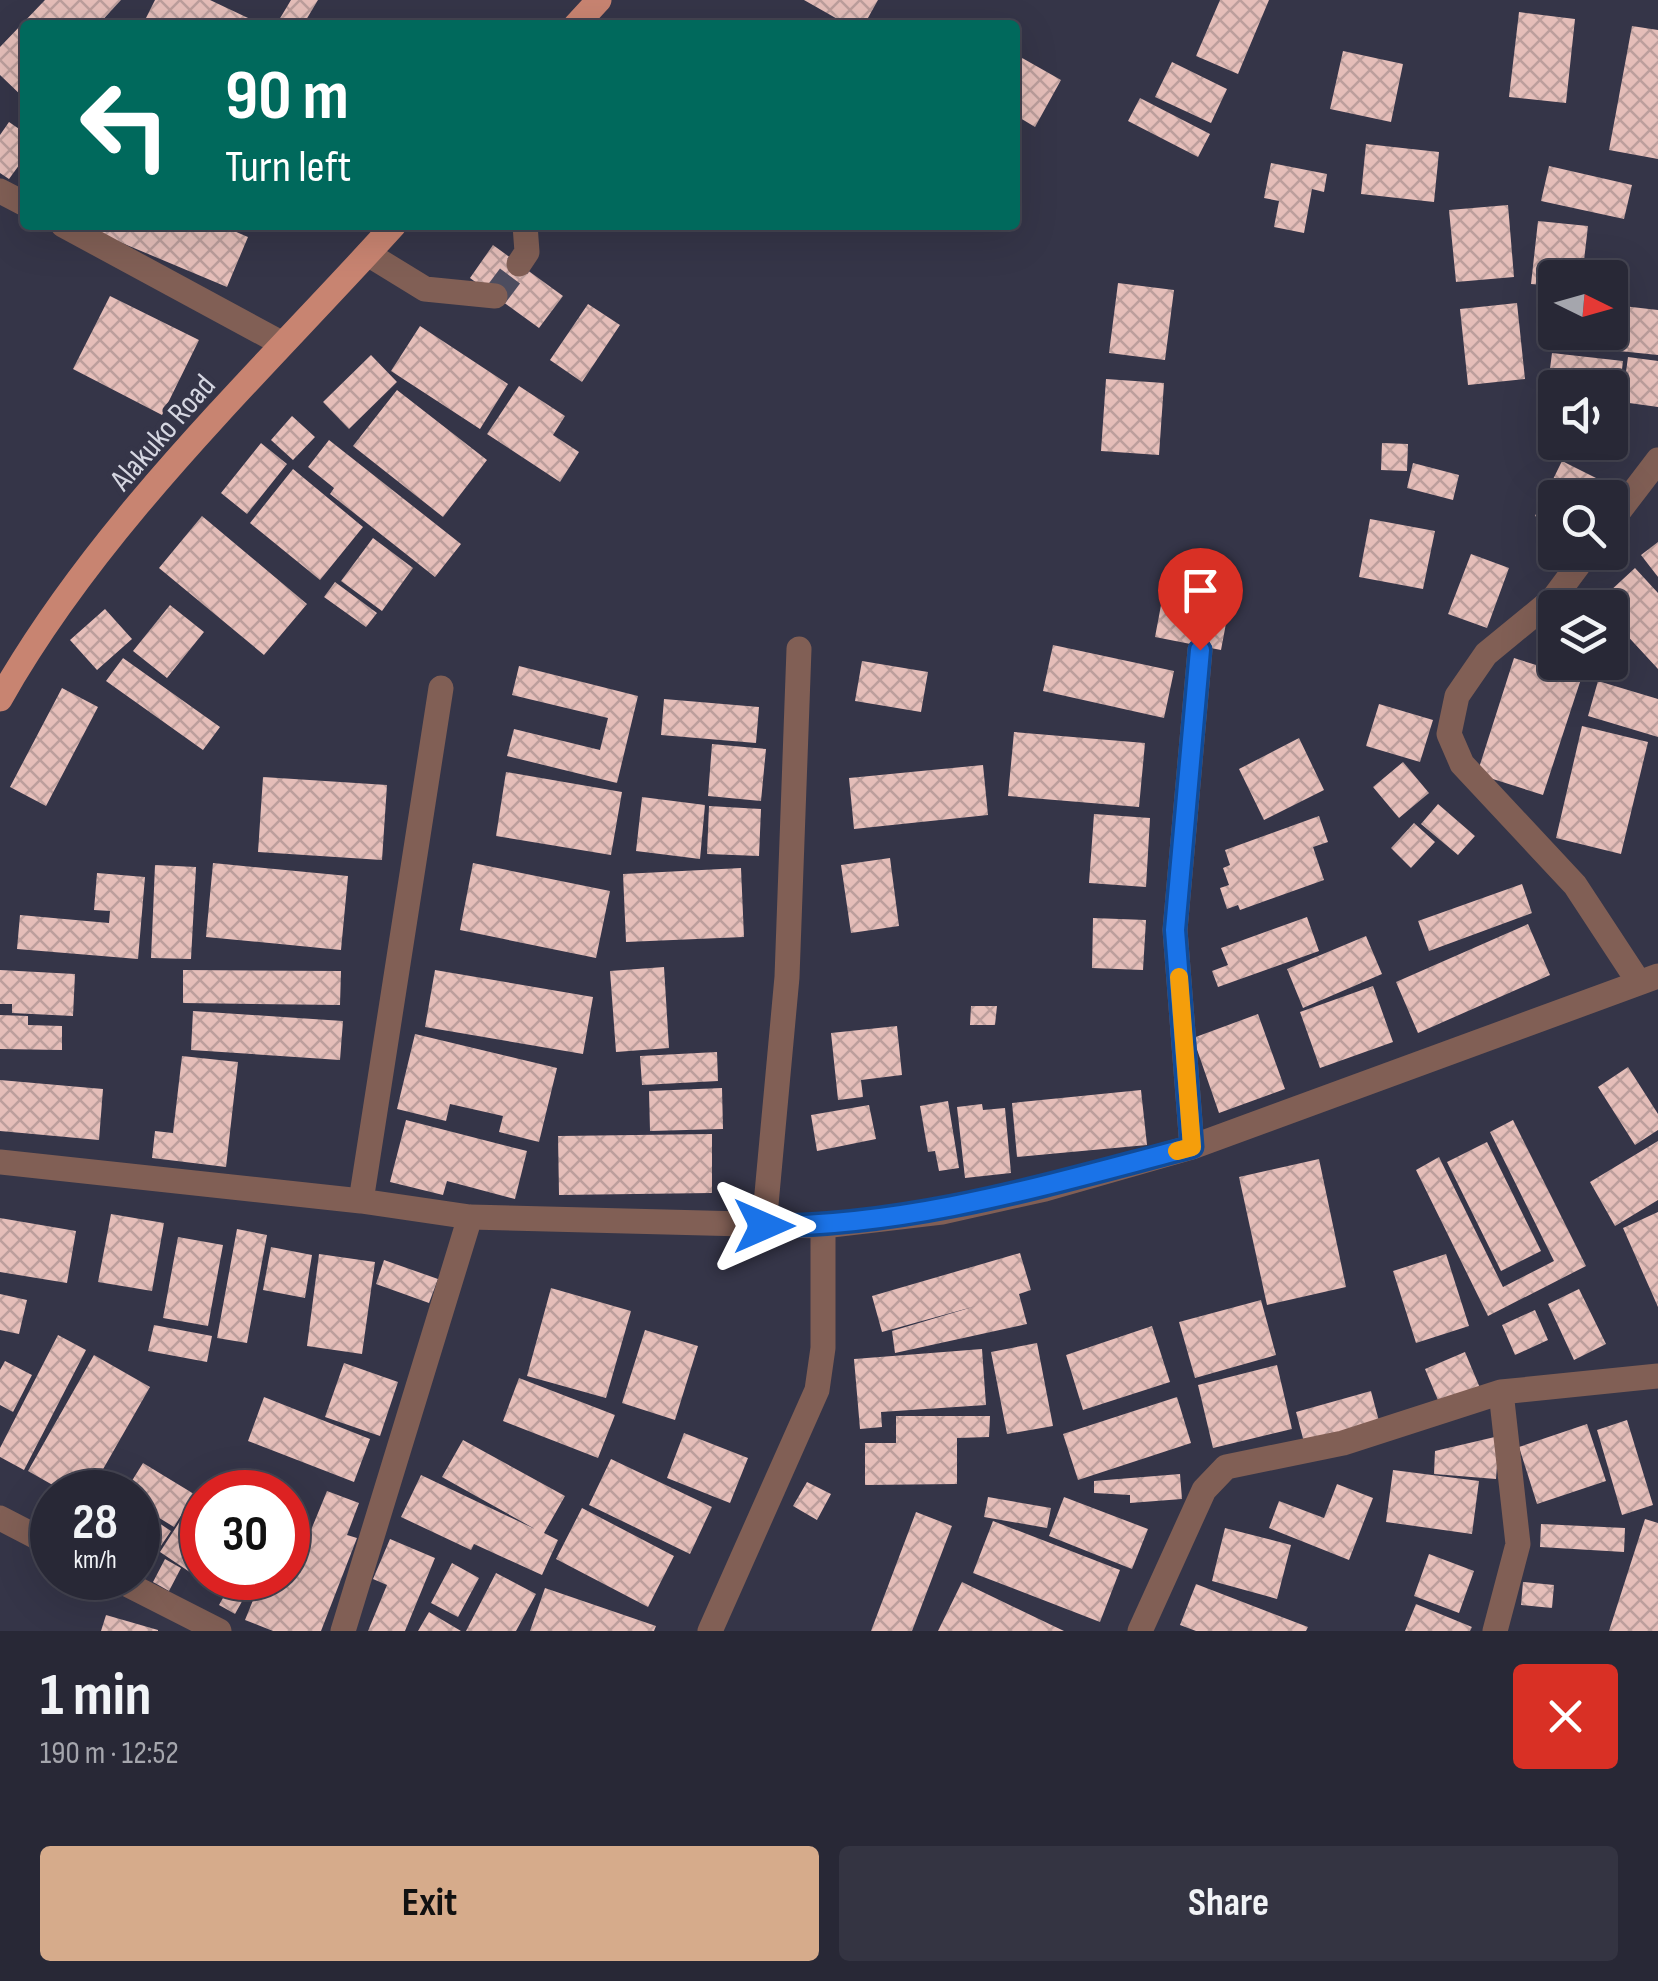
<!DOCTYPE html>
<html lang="en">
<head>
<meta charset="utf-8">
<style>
	body { margin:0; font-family:"Sofia Sans Condensed",sans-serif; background:#343442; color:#f1f3f6; height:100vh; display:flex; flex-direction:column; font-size:38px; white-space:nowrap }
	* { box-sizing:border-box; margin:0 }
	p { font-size:32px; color:#a5a6ad }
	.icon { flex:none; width:55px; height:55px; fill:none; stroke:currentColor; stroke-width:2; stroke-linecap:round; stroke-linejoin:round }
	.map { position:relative; height:1631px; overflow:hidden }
	.panel { display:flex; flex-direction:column; background:#282836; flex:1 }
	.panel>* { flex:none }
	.hud { position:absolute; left:20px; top:20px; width:1000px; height:210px; border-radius:10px; box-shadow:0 10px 40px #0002,0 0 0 2px #444451; background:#00695c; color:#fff; overflow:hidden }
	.needle { width:65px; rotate:95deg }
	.buttons { position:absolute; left:1538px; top:260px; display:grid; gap:20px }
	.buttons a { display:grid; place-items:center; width:90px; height:90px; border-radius:10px; background:#282836; box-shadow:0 10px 40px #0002,0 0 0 2px #444451; font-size:50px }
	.speed { position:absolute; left:30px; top:1470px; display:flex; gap:20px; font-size:50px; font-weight:700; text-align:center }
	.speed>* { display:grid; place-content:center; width:130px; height:130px; border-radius:50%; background:#282836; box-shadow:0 10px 40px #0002,0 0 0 2px #444451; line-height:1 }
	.speed small { font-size:25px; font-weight:400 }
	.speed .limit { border:15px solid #d22; background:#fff; color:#111 }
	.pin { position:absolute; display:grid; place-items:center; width:85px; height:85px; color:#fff; margin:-102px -42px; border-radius:50% 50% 50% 0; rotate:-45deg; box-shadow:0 0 10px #0007 }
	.pin .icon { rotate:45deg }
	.me { position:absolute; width:110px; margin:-55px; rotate:90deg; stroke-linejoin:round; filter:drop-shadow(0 0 8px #0008) }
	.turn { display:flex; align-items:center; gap:35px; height:210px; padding:0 40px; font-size:45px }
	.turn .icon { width:130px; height:130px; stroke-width:2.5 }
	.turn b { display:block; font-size:70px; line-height:85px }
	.round { display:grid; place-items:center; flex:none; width:105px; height:105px; border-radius:10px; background:#343442 }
	.head { display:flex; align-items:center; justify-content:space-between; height:170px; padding:0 40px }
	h1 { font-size:60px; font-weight:700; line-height:75px }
	.action { display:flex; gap:20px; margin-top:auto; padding:20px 40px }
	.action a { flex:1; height:115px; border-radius:10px; background:#d6ab8b; color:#111; font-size:40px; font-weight:700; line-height:115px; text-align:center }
	.action a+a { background:#343442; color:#f1f3f6 }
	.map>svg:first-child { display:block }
	.building { fill:url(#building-cross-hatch) }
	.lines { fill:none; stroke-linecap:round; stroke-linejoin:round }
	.minor-tunnel { stroke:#4d4d5f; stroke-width:25; stroke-dasharray:25 12; stroke-linecap:butt }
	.minor { stroke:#815f55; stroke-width:25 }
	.major { stroke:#c88471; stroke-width:25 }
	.route-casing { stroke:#114b97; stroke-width:25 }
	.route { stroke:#1a73e8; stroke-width:18 }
	.slow { stroke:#f59e0b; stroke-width:18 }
	.labels { text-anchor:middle; stroke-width:10; stroke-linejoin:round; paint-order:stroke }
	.street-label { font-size:32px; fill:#d5d6e1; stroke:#353548 }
</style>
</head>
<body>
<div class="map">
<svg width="1658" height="1631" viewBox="0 0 1658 1631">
	<defs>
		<pattern id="building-cross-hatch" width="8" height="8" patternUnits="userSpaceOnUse" patternTransform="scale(2.5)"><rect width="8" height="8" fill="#e5beb9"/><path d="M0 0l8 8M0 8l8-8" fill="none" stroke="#bc9e9c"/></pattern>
	</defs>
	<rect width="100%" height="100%" fill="#353548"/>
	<!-- building -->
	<path class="building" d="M45,0H121L98,25H25V99L0,75V47Z
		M155,0H210L263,25H162L146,18Z
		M291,0H318L303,25H276Z
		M804,0H878L864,25H848Z
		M1220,0H1269L1238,74L1196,56Z
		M1519,12L1575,19L1566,103L1509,97Z
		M1632,26L1658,30V159L1609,150Z
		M1343,51L1403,64L1391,122L1330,109Z
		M1015,54L1061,80L1035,127L1015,115Z
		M1172,62L1227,89L1211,123L1155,97Z
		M1140,98L1210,134L1198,157L1128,121Z
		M9,122L25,133V157L9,179L0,173V135Z
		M1366,144L1439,152L1434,202L1361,194Z
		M1271,163L1327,174L1324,192L1312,189L1304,233L1274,227L1279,201L1264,198Z
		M1549,166L1632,185L1624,219L1541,201Z
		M1508,205L1514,277L1456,282L1449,210Z
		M1538,221L1588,226L1582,278H1555V286L1531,284Z
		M79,225H220L248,237L227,287Z
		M493,245L563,296L539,328L470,278Z
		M1118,283L1174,290L1165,360L1109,353Z
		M110,296L199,340L162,415L73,369Z
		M1517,303L1525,379L1468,385L1460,309Z
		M588,304L620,325L582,382L550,360Z
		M1623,306L1658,310V355L1619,351Z
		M420,326L508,384L480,429L391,371Z
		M1552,353L1623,361L1619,394L1610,393V388L1548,385Z
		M371,355L397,382L349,429L323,402Z
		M1628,357L1658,361V407L1622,402Z
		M1106,379L1164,383L1159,455L1101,451Z
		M519,386L565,416L553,435L579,452L560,482L487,434Z
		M397,390L487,460L443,517L353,446Z
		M292,416L315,437L293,460L271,440Z
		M329,440L461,544L435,577L330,494L334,488L308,467Z
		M261,443L287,464L247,514L221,493Z
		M1382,443L1408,444L1407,471L1381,470Z
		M1562,461L1610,485L1604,498H1555V526L1535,516Z
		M1413,463L1459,475L1453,500L1407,488Z
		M293,469L363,527L320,580L250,523Z
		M202,516L307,604L264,655L159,568Z
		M1370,519L1435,531L1423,589L1359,577Z
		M373,538L413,568L382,611L341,581Z
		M1658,542V577L1641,555Z
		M1471,554L1509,568L1487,628L1448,614Z
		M1635,568L1658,593V669L1610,617V608L1597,603Z
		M335,582L377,613L366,627L324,597Z
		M1165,584L1231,597L1221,650L1155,637Z
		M170,605L204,632L167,678L133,651Z
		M105,609L132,639L97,670L70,640Z
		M1053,645L1174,671L1164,718L1043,691Z
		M123,658L220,727L203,750L106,681Z
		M1514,658L1581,679L1543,795L1477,774Z
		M862,661L928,672L921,712L855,701Z
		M519,666L638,696L617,783L507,756L514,729L600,750L608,718L512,695Z
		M1598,681L1658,699V737L1588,716Z
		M62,688L98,707L46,806L10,787Z
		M664,699L759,707L756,743L661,735Z
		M1379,704L1433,720L1420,762L1366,746Z
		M1582,726L1648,742L1621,854L1556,838Z
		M1014,732L1145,743L1139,807L1008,796Z
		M1299,738L1324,790L1264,820L1239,769Z
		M712,744L766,749L761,801L708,796Z
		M1403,762L1429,793L1399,818L1373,787Z
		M983,765L988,815L854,829L849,778Z
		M506,772L622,792L611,855L496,836Z
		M263,777L387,785L382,860L258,852Z
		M642,797L705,805L700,859L636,851Z
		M1438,804L1475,836L1458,855L1421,824Z
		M709,806L761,809L759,856L707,854Z
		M1094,814L1150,818L1146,887L1089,883Z
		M1319,816L1328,842L1313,847L1324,880L1240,910L1238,905L1227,909L1220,888L1229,885L1223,868L1230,865L1225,850Z
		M1414,823L1435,842L1411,868L1391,848Z
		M890,858L899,926L851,933L841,865Z
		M213,863L348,876L341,950L206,937Z
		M473,863L610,891L596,958L460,930Z
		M155,865L196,867L191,959L151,958Z
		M741,868L744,937L626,942L623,874Z
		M97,873L145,877L138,959L17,949L20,915L109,923L110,911L94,910Z
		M1522,884L1532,913L1429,951L1418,921Z
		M1307,917L1319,951L1218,987L1212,971L1228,965L1221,948Z
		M1093,918L1146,920L1143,970L1092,968Z
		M1528,924L1550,975L1418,1033L1396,982Z
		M1366,936L1382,974L1303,1008L1287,969Z
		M664,967L669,1048L616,1052L610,971Z
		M0,970L75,974L73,1016L12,1013V1004H0Z
		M183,970L341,971L340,1005L183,1003Z
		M435,970L593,997L583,1054L425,1027Z
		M1373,986L1393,1042L1320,1068L1300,1012Z
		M971,1006H997L995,1025H970Z
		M193,1011L343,1021L340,1060L191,1050Z
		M1258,1014L1285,1089L1219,1113L1193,1038Z
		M0,1015L28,1016V1025L62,1026V1050L0,1049Z
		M897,1026L902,1075L861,1080L863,1097L838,1100L831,1033Z
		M415,1034L557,1068L539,1142L499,1132L503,1116L450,1104L446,1121L397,1109Z
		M717,1052L718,1081L642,1085L640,1056Z
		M182,1056L238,1062L226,1167L152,1158L155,1131L173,1133Z
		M1628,1067L1658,1114V1130L1635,1145L1598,1087Z
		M0,1080L103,1089L99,1140L0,1131Z
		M722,1088L723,1129L650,1131L649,1091Z
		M1141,1090L1147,1145L1017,1157L1012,1103Z
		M948,1101L959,1168L939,1171L935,1151L928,1152L920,1106Z
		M982,1104L983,1110L1005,1108L1011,1173L965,1178L957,1107Z
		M869,1105L876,1139L817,1151L811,1115Z
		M406,1120L527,1151L515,1199L447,1181L443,1195L390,1182Z
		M1513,1120L1586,1266L1488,1316L1416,1170L1439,1157L1503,1287L1554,1261L1490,1132Z
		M712,1134V1193L559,1195L558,1136Z
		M1658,1141V1200L1615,1226L1590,1182Z
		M1487,1142L1541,1251L1501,1271L1447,1162Z
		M1319,1159L1346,1287L1267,1305L1239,1177Z
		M1658,1212V1307L1623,1228Z
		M111,1214L164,1223L152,1291L98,1282Z
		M0,1218L76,1231L67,1283L0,1272Z
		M237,1229L267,1235L247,1343L217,1338Z
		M178,1237L223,1245L208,1326L163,1318Z
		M271,1247L312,1255L305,1298L263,1290Z
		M1020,1253L1031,1290L1019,1294L1027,1324L895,1353L892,1331L976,1306L882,1332L872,1296Z
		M319,1254L375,1262L362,1354L307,1346Z
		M1446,1254L1469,1326L1416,1343L1393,1271Z
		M384,1260L438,1279L429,1303L376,1284Z
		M551,1288L631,1311L606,1398L527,1376Z
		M1579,1289L1606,1344L1574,1360L1548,1304Z
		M0,1294L27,1300L19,1334L0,1330Z
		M1261,1300L1276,1355L1195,1378L1179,1322Z
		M1535,1310L1548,1340L1515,1355L1502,1325Z
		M154,1325L212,1336L207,1362L148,1351Z
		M1152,1326L1170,1382L1083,1410L1066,1355Z
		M645,1330L698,1346L675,1420L622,1403Z
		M58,1335L86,1350L24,1470L0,1457V1448Z
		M1037,1343L1053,1426L1007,1434L991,1352Z
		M982,1349L986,1405L881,1412L882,1427L860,1429L854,1359Z
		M1465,1352L1480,1388L1440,1405L1425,1369Z
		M94,1355L150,1387L90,1492H65L28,1471Z
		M5,1361L32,1375L13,1412L0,1405V1370Z
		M344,1363L398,1382L380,1436L325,1417Z
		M1277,1365L1292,1429L1213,1448L1198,1385Z
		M519,1378L615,1415L598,1458L503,1421Z
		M1371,1391L1380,1425L1305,1446L1296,1412Z
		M264,1397L370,1439L354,1482L248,1441Z
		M1177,1397L1191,1443L1078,1480L1063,1434Z
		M896,1416H990L989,1437L957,1438V1484L865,1485V1443H896Z
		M1627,1420L1653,1505L1622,1515L1597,1430Z
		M1587,1424L1606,1481L1537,1504L1519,1447Z
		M684,1433L748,1458L730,1503L667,1478Z
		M1499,1436L1496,1479L1434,1474L1435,1451Z
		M463,1440L565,1496L544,1533L558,1540L542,1575L474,1544L471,1550L401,1517L421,1475L535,1529L442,1477Z
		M611,1459L712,1507L690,1554L589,1505Z
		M143,1463L194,1494L174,1527L138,1505V1492H125Z
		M1393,1470L1479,1481L1472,1534L1386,1522Z
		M1180,1474L1182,1499L1130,1503V1495L1094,1493V1481Z
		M807,1482L831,1494L817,1520L793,1506Z
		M1337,1484L1373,1498L1349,1560L1269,1528L1279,1501L1324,1518Z
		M202,1487L211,1492H202V1578H210L206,1583L160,1552Z
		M327,1491L359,1503L347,1535L357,1538L321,1631H273L245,1620L262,1578H288V1526L309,1535Z
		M988,1497L1051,1508L1047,1528L984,1517Z
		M1064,1497L1148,1529L1132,1569L1049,1536Z
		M582,1508L674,1556L648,1607L556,1559Z
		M138,1509L171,1531L148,1565L138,1558Z
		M916,1512L952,1526L912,1631H871Z
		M1645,1519L1658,1523V1631H1609Z
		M993,1521L1120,1570L1100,1622L973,1573Z
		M1541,1524L1625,1528L1624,1552L1540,1547Z
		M1225,1528L1291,1545L1277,1599L1212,1581Z
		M390,1539L435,1558L405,1631H368L387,1585L373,1579Z
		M1429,1554L1474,1571L1459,1613L1414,1596Z
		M165,1559L181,1568L169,1591L153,1582Z
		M452,1563L479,1578L458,1617L431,1603Z
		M496,1573L536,1594L516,1631H466Z
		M234,1578H255L235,1614L219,1605Z
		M962,1582L1064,1631H938Z
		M1523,1582L1554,1585L1552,1608L1521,1605Z
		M1196,1584L1308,1627L1306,1631H1196L1180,1625Z
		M545,1588L656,1626L654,1631H530Z
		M1416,1604L1472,1627L1470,1631H1405Z
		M429,1612L461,1631H418Z
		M106,1615L158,1630V1631H101Z"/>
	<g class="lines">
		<!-- minor-tunnel -->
		<path class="minor-tunnel" d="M495,296L519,264"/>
		<!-- minor -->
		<path class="minor" d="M0,191L25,204
			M63,225L281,343
			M368,254L425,289L495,296
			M519,264L527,252L525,225
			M1610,523L1658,460
			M1588,552L1553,599L1486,654L1457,696L1449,734L1462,764L1575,885L1638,981
			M1192,1147L1175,930L1200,650
			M0,1162L361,1201L470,1217L823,1226L942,1212L1045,1189L1192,1147L1658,976
			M361,1201L441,688
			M764,1226L787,977L799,649
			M0,1518L52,1545
			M115,1578L219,1631
			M343,1631L470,1217
			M710,1631L817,1390L823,1348V1226
			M1140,1631L1204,1490L1226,1467L1343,1443L1501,1392L1658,1376
			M1495,1631L1518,1544L1501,1392"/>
		<!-- major -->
		<path class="major" d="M576,25L599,0
			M0,699C100,522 259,374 394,225"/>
	</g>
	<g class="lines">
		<!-- route casing -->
		<g class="route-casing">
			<path id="route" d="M764,1226C913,1226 1049,1184 1192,1147L1175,930L1200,650"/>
		</g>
		<!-- route -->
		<use href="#route" class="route"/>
		<!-- slow -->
		<path class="slow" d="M1177,1151L1192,1147L1179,977"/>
	</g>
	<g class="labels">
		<!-- street labels -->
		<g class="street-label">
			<text transform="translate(162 432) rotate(-49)" y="11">Alakuko Road</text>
		</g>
	</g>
</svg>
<div class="buttons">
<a><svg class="needle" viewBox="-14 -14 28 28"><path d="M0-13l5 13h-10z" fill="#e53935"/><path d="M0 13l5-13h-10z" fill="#a5a6ad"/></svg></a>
<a><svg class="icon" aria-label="sound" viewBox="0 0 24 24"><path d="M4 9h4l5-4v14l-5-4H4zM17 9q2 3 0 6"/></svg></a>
<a><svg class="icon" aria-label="search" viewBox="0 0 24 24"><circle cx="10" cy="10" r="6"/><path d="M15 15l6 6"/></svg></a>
<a><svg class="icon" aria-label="layers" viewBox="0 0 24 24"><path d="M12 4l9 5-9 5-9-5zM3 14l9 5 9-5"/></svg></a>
</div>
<div class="speed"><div>28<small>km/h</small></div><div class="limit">30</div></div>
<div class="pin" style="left:1200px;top:650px;background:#d93025"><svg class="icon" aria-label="arrive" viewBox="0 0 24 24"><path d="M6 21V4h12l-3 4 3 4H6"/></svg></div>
<svg class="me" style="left:764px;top:1226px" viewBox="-20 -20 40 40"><path d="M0-17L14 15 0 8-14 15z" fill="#1a73e8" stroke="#fff" stroke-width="4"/></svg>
<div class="hud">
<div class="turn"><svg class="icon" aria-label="left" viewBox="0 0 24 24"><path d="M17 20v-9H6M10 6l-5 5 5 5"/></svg><div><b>90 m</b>Turn left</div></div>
</div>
</div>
<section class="panel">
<div class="head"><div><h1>1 min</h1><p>190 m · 12:52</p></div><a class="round" style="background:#d93025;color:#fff"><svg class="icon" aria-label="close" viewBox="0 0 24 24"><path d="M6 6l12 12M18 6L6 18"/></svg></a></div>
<div class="action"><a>Exit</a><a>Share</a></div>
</section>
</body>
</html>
